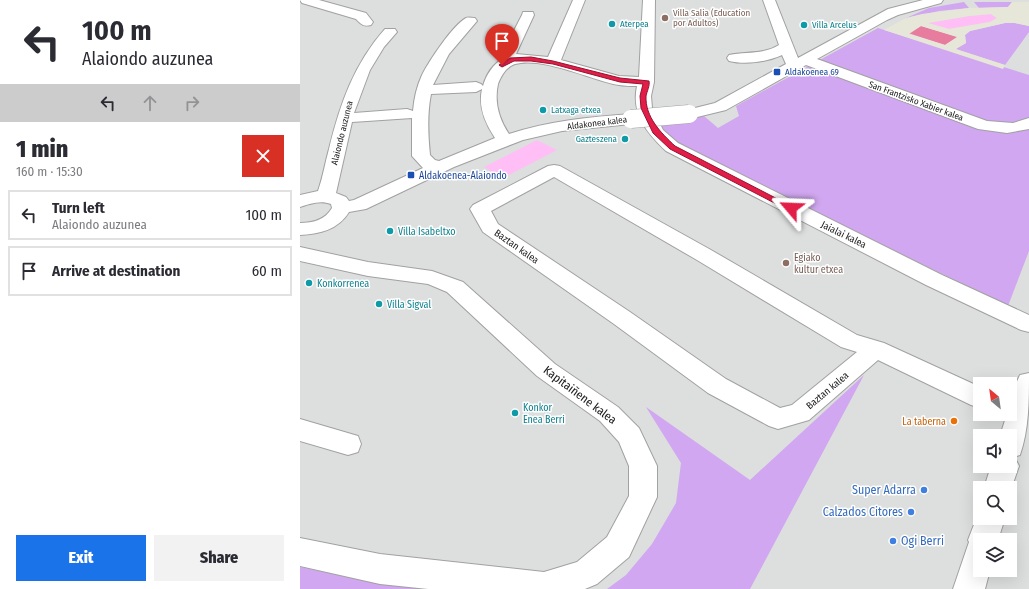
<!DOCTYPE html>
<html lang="en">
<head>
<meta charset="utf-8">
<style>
	body { margin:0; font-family:"Fira Sans Condensed",sans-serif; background:#f2f2f3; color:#2b2b33; height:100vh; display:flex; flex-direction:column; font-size:15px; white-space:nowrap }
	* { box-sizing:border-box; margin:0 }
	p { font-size:13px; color:#7c7c81 }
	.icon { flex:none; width:22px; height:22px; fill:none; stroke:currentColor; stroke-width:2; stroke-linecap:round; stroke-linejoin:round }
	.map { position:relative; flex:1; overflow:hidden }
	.sheet { display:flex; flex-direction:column; background:#fff; width:300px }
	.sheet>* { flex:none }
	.guide { background:#fff; color:#2b2b33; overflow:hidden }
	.needle { width:26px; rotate:331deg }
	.controls { position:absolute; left:673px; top:377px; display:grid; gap:8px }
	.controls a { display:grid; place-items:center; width:44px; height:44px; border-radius:0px; background:#fff; box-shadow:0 4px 16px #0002; font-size:20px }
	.pin { position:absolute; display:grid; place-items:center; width:34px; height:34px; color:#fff; margin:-41px -17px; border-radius:50% 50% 50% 0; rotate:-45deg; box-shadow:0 0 4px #0007 }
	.pin .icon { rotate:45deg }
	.me { position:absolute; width:44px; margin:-22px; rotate:296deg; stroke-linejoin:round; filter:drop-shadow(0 0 3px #0008) }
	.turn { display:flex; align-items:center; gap:14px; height:84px; padding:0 16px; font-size:18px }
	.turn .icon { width:52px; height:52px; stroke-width:2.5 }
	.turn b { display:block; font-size:28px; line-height:34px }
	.lanes { display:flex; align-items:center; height:38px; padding:0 16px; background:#0003; justify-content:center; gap:20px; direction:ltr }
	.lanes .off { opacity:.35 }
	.round { display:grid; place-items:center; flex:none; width:42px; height:42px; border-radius:0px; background:#f2f2f3 }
	.overview { display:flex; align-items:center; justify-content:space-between; height:68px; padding:0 16px }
	h1 { font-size:24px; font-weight:800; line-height:30px }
	.action { display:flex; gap:8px; margin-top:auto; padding:8px 16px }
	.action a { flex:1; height:46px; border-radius:0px; background:#1a73e8; color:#fff; font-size:16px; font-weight:800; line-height:46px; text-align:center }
	.action a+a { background:#f2f2f3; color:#2b2b33 }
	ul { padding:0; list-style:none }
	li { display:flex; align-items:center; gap:12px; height:50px; margin:0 8px 6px; padding:0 8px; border:2px solid #e1e1e2; border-radius:0px }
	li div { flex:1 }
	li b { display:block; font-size:15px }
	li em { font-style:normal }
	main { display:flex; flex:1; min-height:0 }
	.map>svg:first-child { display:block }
	.residential { fill:#dddede; fill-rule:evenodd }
	.grass { fill:#d0a7f0 }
	.park { fill:#ffbff6 }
	.pitch { fill:#e87c9f }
	.plaza { fill:#e7e7d9; fill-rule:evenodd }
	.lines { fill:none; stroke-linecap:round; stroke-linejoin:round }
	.minor-casing { stroke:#a1a1a1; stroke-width:2 }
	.minor { fill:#fff; fill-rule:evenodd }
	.minor-bridge-casing { stroke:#a1a1a1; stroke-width:19; stroke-linecap:butt }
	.minor-bridge { stroke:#fff; stroke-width:18 }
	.route { fill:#e11d48; stroke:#92132f }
	.education-dot { fill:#8d6e63; stroke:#fff; stroke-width:1.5 }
	.culture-dot { fill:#0f9aa8; stroke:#fff; stroke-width:1.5 }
	.transit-dot { fill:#1a4fb4; stroke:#fff; stroke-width:1.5 }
	.food-dot { fill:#e8710a; stroke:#fff; stroke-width:1.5 }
	.shop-dot { fill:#3f7fe0; stroke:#fff; stroke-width:1.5 }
	.labels { text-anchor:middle; stroke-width:3; stroke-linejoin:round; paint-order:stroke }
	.far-education-label { font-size:9px; fill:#785e54; stroke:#fff; text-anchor:start }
	.far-culture-label { font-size:9px; fill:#0d838f; stroke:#fff; text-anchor:start }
	.far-transit-label { font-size:9px; fill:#164399; stroke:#fff; text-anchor:start }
	.far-street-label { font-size:9px; fill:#202020; stroke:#fff }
	.transit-label { font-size:10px; fill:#164399; stroke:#fff; text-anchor:start }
	.culture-label { font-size:10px; fill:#0d838f; stroke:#fff; text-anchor:start }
	.street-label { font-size:10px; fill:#202020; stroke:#fff }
	.education-label { font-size:10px; fill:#785e54; stroke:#fff; text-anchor:start }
	.food-label { font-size:10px; fill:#c56008; stroke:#fff; text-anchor:end }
	.near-street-label { font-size:12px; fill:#202020; stroke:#fff }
	.near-shop-label { font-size:12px; fill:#366cbe; stroke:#fff; text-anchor:end }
</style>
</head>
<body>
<main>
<section class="sheet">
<div class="guide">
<div class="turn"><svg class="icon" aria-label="left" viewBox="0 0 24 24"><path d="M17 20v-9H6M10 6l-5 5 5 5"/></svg><div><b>100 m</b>Alaiondo auzunea</div></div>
<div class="lanes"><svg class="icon" aria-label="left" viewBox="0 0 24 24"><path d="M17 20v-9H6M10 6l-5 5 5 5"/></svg><svg class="icon off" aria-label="ahead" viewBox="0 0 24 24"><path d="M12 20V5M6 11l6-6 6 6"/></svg><svg class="icon off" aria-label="right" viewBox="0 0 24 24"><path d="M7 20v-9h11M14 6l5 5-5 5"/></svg></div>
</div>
<div class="overview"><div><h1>1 min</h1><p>160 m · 15:30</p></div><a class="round" style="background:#d93025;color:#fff"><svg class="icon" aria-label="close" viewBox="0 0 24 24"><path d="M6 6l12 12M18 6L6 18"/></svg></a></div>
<ul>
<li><svg class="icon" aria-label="left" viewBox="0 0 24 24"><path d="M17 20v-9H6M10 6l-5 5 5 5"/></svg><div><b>Turn left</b><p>Alaiondo auzunea</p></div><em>100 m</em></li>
<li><svg class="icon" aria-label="arrive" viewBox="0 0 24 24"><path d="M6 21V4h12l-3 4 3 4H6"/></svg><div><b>Arrive at destination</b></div><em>60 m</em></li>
</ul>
<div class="action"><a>Exit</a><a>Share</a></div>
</section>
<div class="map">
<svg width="729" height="589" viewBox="0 0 729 589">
	<rect width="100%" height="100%" fill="#e5e9f1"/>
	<!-- residential -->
	<path class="residential" d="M0,0H729V589H0ZM680,384H710V414H680ZM680,436H710V466H680ZM680,488H710V518H680ZM680,540H710V570H680Z"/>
	<!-- grass -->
	<path class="grass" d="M664,2L669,8L639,11L606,18L629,8Z
		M674,2H712L708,7L679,8Z
		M705,23H715L729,26V32L705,65L655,49L666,43L665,35L670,31Z
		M578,28L729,75V251L708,306L404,158L370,137L358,122L404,116L418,128L439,116L436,106Z
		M564,375L450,589H307L326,575L352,544L376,503L381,463L346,407L450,480Z
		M0,567L73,582L142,589H0Z"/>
	<!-- park -->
	<path class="park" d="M691,14L697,18L690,22L649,29L627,23L669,16Z
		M237,140L257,150L203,178L184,167Z"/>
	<!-- pitch -->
	<path class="pitch" d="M621,26L658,37L645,45L608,33Z"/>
	<!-- plaza -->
	<path class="plaza" d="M712,2H729V26L715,23H705L670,31L665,35L666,43L656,49L705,65L703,69L584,30L606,18L622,14L669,8L708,7ZM691,14L697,18L690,22L649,29L628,23L669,16ZM621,26L657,37L645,45L609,34Z"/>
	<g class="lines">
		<!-- minor casing -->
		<g class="minor-casing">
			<path id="minor" d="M0,0H19L66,13L73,22L71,25C63,27 61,24 56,19L2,3Z
				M273,0H285L261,60L319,76L339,77L343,0H355L354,82L351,96L352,108L363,130L378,143L642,275L729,315V332L721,330L626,285L366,151C347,133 331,114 337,86C331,86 325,86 319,85C291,80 242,56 215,64C206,67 201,76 198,84C194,102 199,119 209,134C249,121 289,117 331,114L337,116L339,119L337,122L331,124L262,131L223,140L154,167L66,209L49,212C38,230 19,234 0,235V223C13,223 25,220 32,208L31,204C20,200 10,204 0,207V195L18,191C23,177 25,163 29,149C40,104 54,64 85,29H95L97,32L84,47L70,70L54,113L107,109L113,111C114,98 117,86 122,75C129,61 153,25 166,18C168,17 172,18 175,18L177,21L149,54L133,85L176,82L181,84L183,86C186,75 193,64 204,58L202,54L222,15L223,12H233L234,15L216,54L248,57ZM182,89C178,107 185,123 195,138L139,161L135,160L130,155C128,135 127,114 131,94L176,92ZM112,118V156L123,168L54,200L49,201L46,197L36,193L52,122Z
				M463,0H475L498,58L588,9L623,0H643L641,3L598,15L587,20L517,59L687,121L713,123L729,118V129L707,133L678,129L506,65L426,110L389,119L383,117L381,114L383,111L415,103L486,64L482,55C467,62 445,65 429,61L427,58L429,55C446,51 463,55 479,45Z
				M254,165L260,166L411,250L557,335L584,343L680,387V408L671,405L578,360L509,420L478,429L469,426L408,393L314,324L183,232L170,209L173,205L248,166ZM254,177L397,260L541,347L557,352L492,405L480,408L426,379L330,312L198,224L191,211Z
				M0,247L68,262L132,271L163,282L255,364L318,407L339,428L357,466V497L329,557L297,584L285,589H128L80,584L0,566V538L80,554L244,572L277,562L307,537L329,496V466L319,442L300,421L237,376L147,292L128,284L68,276L0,261Z
				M729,373C729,401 729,429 720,455L713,457L715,458L719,466L710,492V488H684L691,466H710V436H700L707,414H710C710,400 714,387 720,375Z
				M0,419L58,436L61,444L58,452L48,455L0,441Z
				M680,509V518H705L698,540H680V570H690L685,589H653L669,542L668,540Z"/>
		</g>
		<!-- minor -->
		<use href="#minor" class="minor"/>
		<!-- minor-bridge casing -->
		<g class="minor-bridge-casing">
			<path id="minor-bridge" d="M331,119L389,114"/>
		</g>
		<!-- minor-bridge -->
		<use href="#minor-bridge" class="minor-bridge"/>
	</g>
	<!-- route -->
	<path class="route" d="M231,57L253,61L320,78L349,81C350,86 347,91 346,96C345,117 361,133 375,146L495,208L491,211L488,210L370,149L353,133L341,108L340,96L343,84L320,82L253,64L231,61H214L202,67L199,65L210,58Z"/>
	<!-- markers -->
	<g class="education-dot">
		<circle cx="365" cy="18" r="4"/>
		<circle cx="486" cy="263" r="4"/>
	</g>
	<g class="culture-dot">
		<circle cx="312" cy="24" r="4"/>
		<circle cx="504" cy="25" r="4"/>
		<circle cx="243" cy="110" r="4"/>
		<circle cx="325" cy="139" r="4"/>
		<circle cx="90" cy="231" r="4"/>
		<circle cx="9" cy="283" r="4"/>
		<circle cx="79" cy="304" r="4"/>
		<circle cx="215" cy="413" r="4"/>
	</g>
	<g class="transit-dot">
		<rect x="473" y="68" width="8" height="8" rx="2"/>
		<rect x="107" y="171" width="8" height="8" rx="2"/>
	</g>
	<circle class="food-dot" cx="654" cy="421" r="4"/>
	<g class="shop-dot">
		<circle cx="624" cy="490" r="4"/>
		<circle cx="611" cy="512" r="4"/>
		<circle cx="593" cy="541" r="4"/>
	</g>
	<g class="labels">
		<!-- far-education labels -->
		<g class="far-education-label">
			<text x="373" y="16">Villa Salia (Education<tspan x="373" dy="10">por Adultos)</tspan></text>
		</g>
		<!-- far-culture labels -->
		<g class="far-culture-label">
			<text x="320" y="27">Aterpea</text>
			<text x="512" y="28">Villa Arcelus</text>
			<text x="251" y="113">Latxaga etxea</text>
			<text x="317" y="142" text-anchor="end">Gazteszena</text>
		</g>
		<!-- far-transit labels -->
		<g class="far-transit-label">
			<text x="485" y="75">Aldakoenea 69</text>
		</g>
		<!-- far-street labels -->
		<g class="far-street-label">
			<text transform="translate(616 101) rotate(20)" y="3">San Frantzisko Xabier kalea</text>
			<text transform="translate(297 123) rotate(-7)" y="3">Aldakonea kalea</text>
			<text transform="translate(42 133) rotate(-76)" y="3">Alaiondo auzunea</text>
		</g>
		<!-- transit labels -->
		<g class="transit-label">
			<text x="119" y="179">Aldakoenea-Alaiondo</text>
		</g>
		<!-- culture labels -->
		<g class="culture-label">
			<text x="98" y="235">Villa Isabeltxo</text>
			<text x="17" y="287">Konkorrenea</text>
			<text x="87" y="308">Villa Sigval</text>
			<text x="223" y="411">Konkor<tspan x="223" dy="12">Enea Berri</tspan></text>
		</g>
		<!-- street labels -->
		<g class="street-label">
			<text transform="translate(544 234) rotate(26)" y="4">Jaialai kalea</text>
			<text transform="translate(217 246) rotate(35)" y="4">Baztan kalea</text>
			<text transform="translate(527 390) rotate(-40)" y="4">Baztan kalea</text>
		</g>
		<!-- education labels -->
		<g class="education-label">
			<text x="494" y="261">Egiako<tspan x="494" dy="12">kultur etxea</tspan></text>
		</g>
		<!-- food labels -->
		<g class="food-label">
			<text x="646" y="425">La taberna</text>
		</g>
		<!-- near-street labels -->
		<g class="near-street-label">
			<text transform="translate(280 395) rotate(37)" y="4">Kapitaiñene kalea</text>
		</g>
		<!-- near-shop labels -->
		<g class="near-shop-label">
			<text x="616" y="494">Super Adarra</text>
			<text x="603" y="516">Calzados Citores</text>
			<text x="601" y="545" text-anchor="start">Ogi Berri</text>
		</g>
	</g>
</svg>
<div class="controls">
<a><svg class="needle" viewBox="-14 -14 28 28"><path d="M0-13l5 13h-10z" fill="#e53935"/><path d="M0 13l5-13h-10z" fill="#7c7c81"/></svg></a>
<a><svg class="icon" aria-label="sound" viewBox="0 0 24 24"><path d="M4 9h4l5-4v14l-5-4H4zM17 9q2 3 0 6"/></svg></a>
<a><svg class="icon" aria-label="search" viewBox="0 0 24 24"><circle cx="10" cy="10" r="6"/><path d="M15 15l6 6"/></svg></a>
<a><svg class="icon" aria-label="layers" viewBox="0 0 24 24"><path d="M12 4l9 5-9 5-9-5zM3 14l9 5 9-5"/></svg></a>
</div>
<div class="pin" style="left:202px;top:65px;background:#d93025"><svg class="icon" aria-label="arrive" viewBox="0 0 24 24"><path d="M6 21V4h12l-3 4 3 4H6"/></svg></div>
<svg class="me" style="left:491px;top:208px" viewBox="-20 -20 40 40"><path d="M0-17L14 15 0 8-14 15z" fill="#e11d48" stroke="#fff" stroke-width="4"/></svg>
</div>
</main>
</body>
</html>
